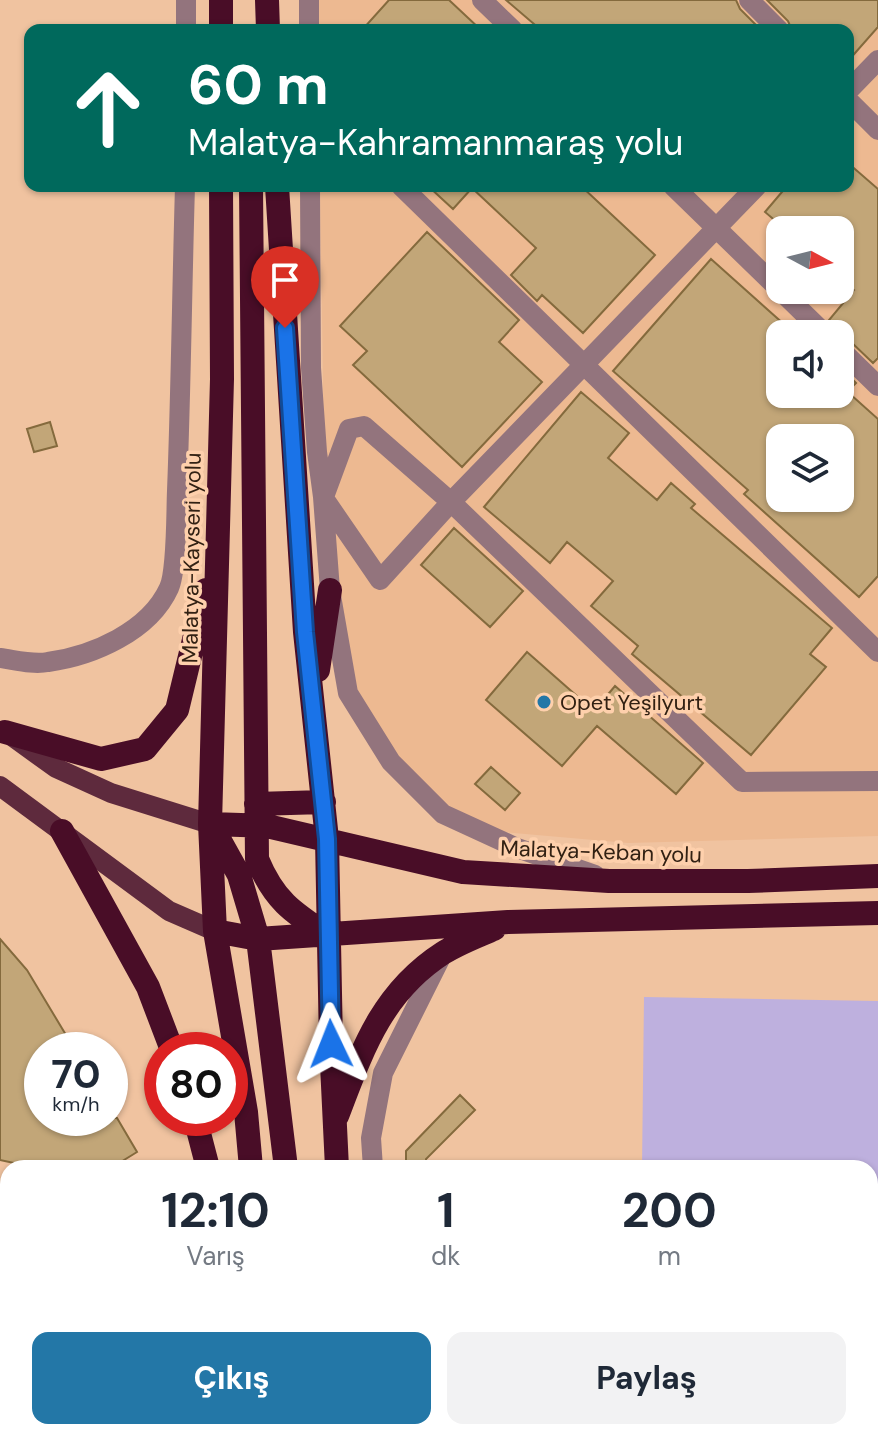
<!DOCTYPE html>
<html lang="tr">
<head>
<meta charset="utf-8">
<style>
	body { margin:0; font-family:"DM Sans",sans-serif; background:#f2f2f3; color:#1f2937; height:100vh; display:flex; flex-direction:column; font-size:30px; white-space:nowrap }
	* { box-sizing:border-box; margin:0 }
	p { font-size:26px; color:#747a83 }
	.icon { flex:none; width:44px; height:44px; fill:none; stroke:currentColor; stroke-width:2; stroke-linecap:round; stroke-linejoin:round }
	.map { position:relative; flex:1; overflow:hidden }
	.panel { position:absolute; left:0px; top:1160px; width:878px; height:280px; display:flex; flex-direction:column; background:#fff; border-radius:24px 24px 0 0; box-shadow:0 2px 6px #0004 }
	.panel>* { flex:none }
	.banner { position:absolute; left:24px; top:24px; width:830px; height:168px; border-radius:16px; box-shadow:0 2px 6px #0004; background:#00695c; color:#fff; overflow:hidden }
	.needle { width:52px; rotate:97deg }
	.buttons { position:absolute; left:766px; top:216px; display:grid; gap:16px }
	.buttons a { display:grid; place-items:center; width:88px; height:88px; border-radius:16px; background:#fff; box-shadow:0 2px 6px #0004; font-size:40px }
	.speed { position:absolute; left:24px; top:1032px; display:flex; gap:16px; font-size:40px; font-weight:700; text-align:center }
	.speed>* { display:grid; place-content:center; width:104px; height:104px; border-radius:50%; background:#fff; box-shadow:0 2px 6px #0004; line-height:1 }
	.speed small { font-size:20px; font-weight:400 }
	.speed .limit { border:12px solid #d22; background:#fff; color:#111 }
	.pin { position:absolute; display:grid; place-items:center; width:68px; height:68px; color:#fff; margin:-82px -34px; border-radius:50% 50% 50% 0; rotate:-45deg; box-shadow:0 0 8px #0007 }
	.pin .icon { rotate:45deg }
	.me { position:absolute; width:88px; margin:-44px; rotate:358deg; stroke-linejoin:round; filter:drop-shadow(0 0 6px #0008) }
	.turn { display:flex; align-items:center; gap:28px; height:168px; padding:0 32px; font-size:36px }
	.turn .icon { width:104px; height:104px; stroke-width:2.5 }
	.turn b { display:block; font-size:56px; line-height:68px }
	.eta { display:flex; justify-content:space-evenly; align-items:center; height:136px; text-align:center }
	.eta b { font-size:48px; font-weight:700; line-height:56px }
	.cta { display:flex; gap:16px; margin-top:auto; padding:16px 32px }
	.cta a { flex:1; height:92px; border-radius:16px; background:#2377a7; color:#fff; font-size:32px; font-weight:700; line-height:92px; text-align:center }
	.cta a+a { background:#f2f2f3; color:#1f2937 }
	.map>svg:first-child { display:block }
	.built { fill:#edb991; fill-rule:evenodd }
	.green { fill:#beb0de }
	.building { fill:#c2a678; stroke:#846a3d; stroke-width:2; fill-rule:evenodd }
	.lines { fill:none; stroke-linecap:round; stroke-linejoin:round }
	.minor { stroke:#93747d; stroke-width:20 }
	.major { stroke:#5e2a3d; stroke-width:20 }
	.highway { stroke:#490d27; stroke-width:24 }
	.route-casing { stroke:#114b97; stroke-width:20 }
	.route { stroke:#1a73e8; stroke-width:14 }
	.poi-dot { fill:#2377a7; stroke:#fed0ac; stroke-width:3 }
	.labels { text-anchor:middle; stroke-width:7; stroke-linejoin:round; paint-order:stroke }
	.street-label { font-size:22px; fill:#322113; stroke:#fed0ac }
	.poi-label { font-size:22px; fill:#322113; stroke:#fed0ac; text-anchor:start }
</style>
</head>
<body>
<div class="map">
<svg width="878" height="1440" viewBox="0 0 878 1440">
	<rect width="100%" height="100%" fill="#f0c3a0"/>
	<!-- built -->
	<path class="built" d="M318,0H878V836L628,843L492,831L446,807L397,757L358,693L338,591L324,450L320,186H848V30H318ZM780,230H840V290H780ZM780,334H840V394H780ZM780,438H840V498H780Z"/>
	<!-- green -->
	<path class="green" d="M644,997L878,1001V1247H870V1168H642Z"/>
	<!-- building -->
	<path class="building" d="M389,0H449L481,30H362Z
		M506,0H736L740,9L761,30H541Z
		M767,0H878V27L848,61V30H792L788,21Z
		M848,163L878,189V358L873,363L849,340L840,336L829,320L854,290L840,277V230H786L765,212L787,186H848Z
		M428,186H581L655,255L583,333L542,295L537,301L511,275L536,248L472,188L453,209Z
		M427,232L519,320L499,342L542,382L462,467L353,365L367,351L340,326Z
		M711,259L795,334H780V394H840V367L856,383L845,394H850L878,419V576L859,597L744,494L748,490L613,371ZM780,438H840V498H780Z
		M581,392L629,433L608,458L657,500L671,483L695,504L691,508L832,628L810,654L826,667L751,755L632,654L638,646L591,606L613,581L567,542L550,563L484,507Z
		M50,422L57,446L34,452L27,429Z
		M454,528L523,591L490,627L421,565Z
		M527,652L594,711L615,686L703,763L676,794L597,726L562,766L486,700Z
		M491,767L520,793L505,810L475,784Z
		M0,939L27,970L75,1050H42V1118H117L137,1152L111,1168H37L0,1160Z
		M460,1095L475,1110L426,1159L427,1168H406V1151Z"/>
	<g class="lines">
		<!-- minor -->
		<path class="minor" d="M186,0V30
			M309,0V30
			M482,0L513,30
			M749,0L779,30
			M848,91L878,60
			M848,100L878,130
			M310,186L311,368L317,452L323,497L330,590L348,693L391,762L443,814L517,848L595,875
			M401,186L878,652
			M673,186L825,334
			M840,349L878,386
			M325,494L349,429L364,426L451,502L742,782L878,781
			M323,497L380,580L451,502L757,186
			M0,658C15,660 33,665 48,662C92,656 149,632 169,588C177,570 176,513 177,491C181,389 182,288 185,186
			M373,1168L371,1138L383,1073L442,955
			M396,1432L397,1440"/>
		<!-- major -->
		<path class="major" d="M13,737L56,768L111,793L210,824
			M0,786L169,911L215,931"/>
		<!-- highway -->
		<path class="highway" d="M221,0V30
			M267,0L268,30
			M221,186L222,379L210,824L215,931L246,1112L251,1168
			M251,186L257,859C274,900 292,912 327,935
			M277,186L305,632L327,839L331,1044L337,1168
			M318,670L330,590
			M5,732L101,759L145,749L177,710L206,590
			M256,804L324,802
			M210,824L267,826L463,872L609,881H748L878,876
			M214,830L239,875L258,939L286,1168
			M62,831L148,987L172,1050
			M215,931L258,939L508,922L878,913
			M337,1116C362,1051 381,993 443,953C459,943 477,936 494,929
			M195,1118L208,1168
			M268,1432V1435
			M291,1432L292,1440
			M322,1432L328,1440
			M365,1432L366,1440"/>
	</g>
	<g class="lines">
		<!-- route casing -->
		<g class="route-casing">
			<path id="route" d="M285,328L305,632L327,839L331,1044"/>
		</g>
		<!-- route -->
		<use href="#route" class="route"/>
	</g>
	<!-- markers -->
	<circle class="poi-dot" cx="544" cy="702" r="8"/>
	<g class="labels">
		<!-- street labels -->
		<g class="street-label">
			<text transform="translate(191 558) rotate(-89)" y="8">Malatya-Kayseri yolu</text>
			<text transform="translate(601 851) rotate(2)" y="8">Malatya-Keban yolu</text>
		</g>
		<!-- poi labels -->
		<g class="poi-label">
			<text x="560" y="710">Opet Yeşilyurt</text>
		</g>
	</g>
</svg>
<div class="buttons">
<a><svg class="needle" viewBox="-14 -14 28 28"><path d="M0-13l5 13h-10z" fill="#e53935"/><path d="M0 13l5-13h-10z" fill="#747a83"/></svg></a>
<a><svg class="icon" aria-label="sound" viewBox="0 0 24 24"><path d="M4 9h4l5-4v14l-5-4H4zM17 9q2 3 0 6"/></svg></a>
<a><svg class="icon" aria-label="layers" viewBox="0 0 24 24"><path d="M12 4l9 5-9 5-9-5zM3 14l9 5 9-5"/></svg></a>
</div>
<div class="speed"><div>70<small>km/h</small></div><div class="limit">80</div></div>
<div class="pin" style="left:285px;top:328px;background:#d93025"><svg class="icon" aria-label="arrive" viewBox="0 0 24 24"><path d="M6 21V4h12l-3 4 3 4H6"/></svg></div>
<svg class="me" style="left:331px;top:1044px" viewBox="-20 -20 40 40"><path d="M0-17L14 15 0 8-14 15z" fill="#1a73e8" stroke="#fff" stroke-width="4"/></svg>
<div class="banner">
<div class="turn"><svg class="icon" aria-label="ahead" viewBox="0 0 24 24"><path d="M12 20V5M6 11l6-6 6 6"/></svg><div><b>60 m</b>Malatya-Kahramanmaraş yolu</div></div>
</div>
<section class="panel">
<div class="eta">
<div><b>12:10</b><p>Varış</p></div>
<div><b>1</b><p>dk</p></div>
<div><b>200</b><p>m</p></div>
</div>
<div class="cta"><a>Çıkış</a><a>Paylaş</a></div>
</section>
</div>
</body>
</html>
